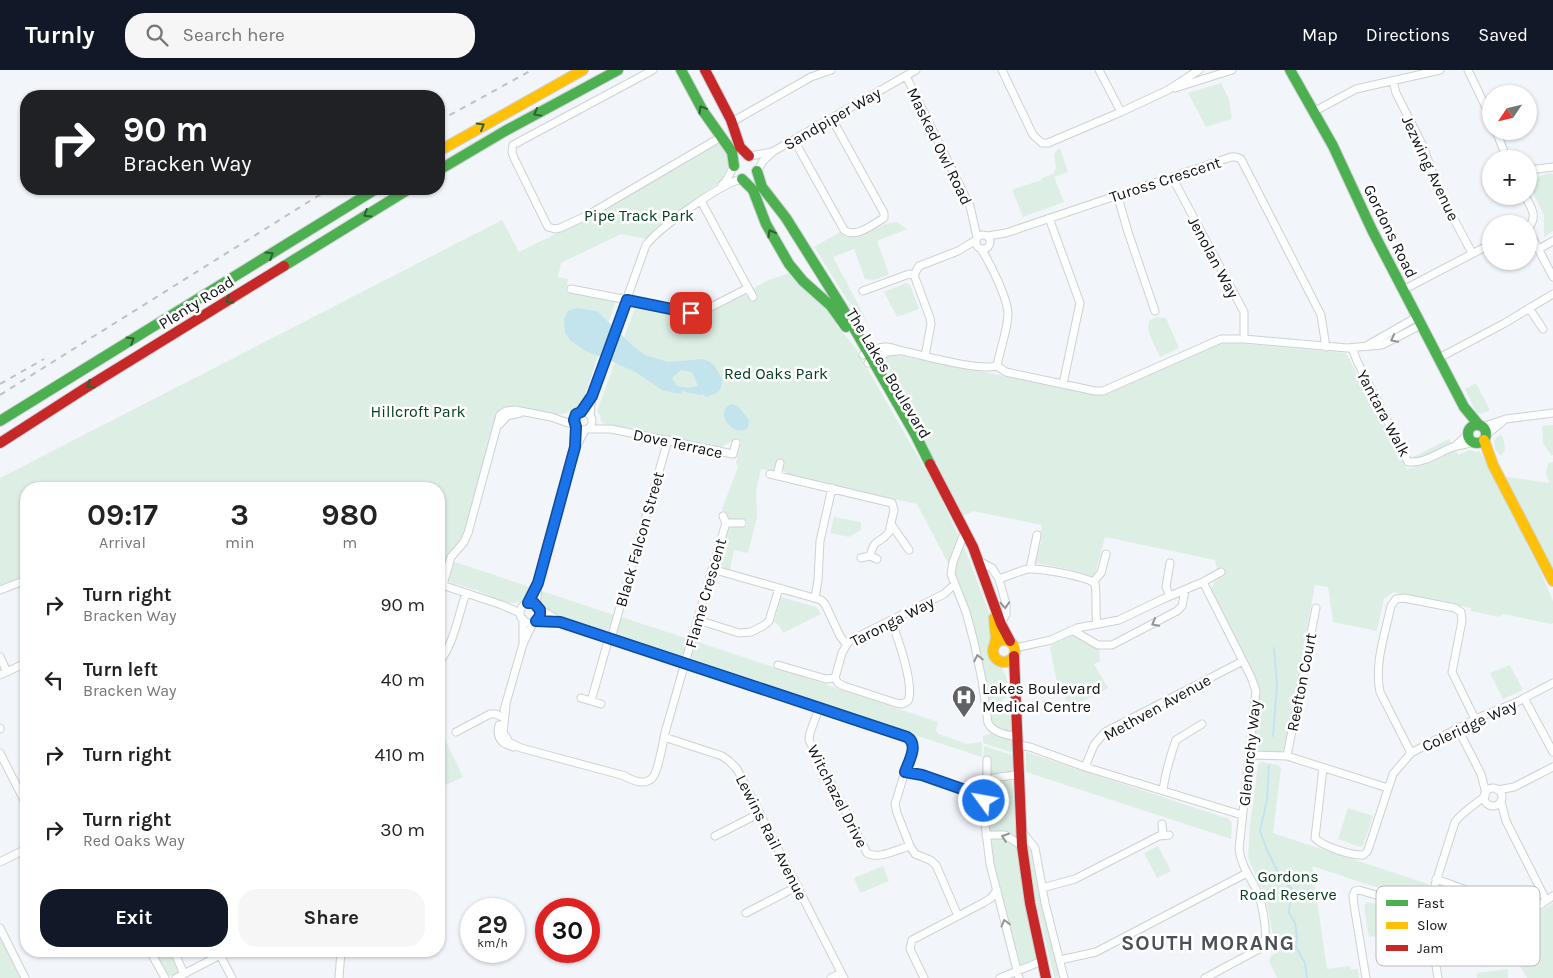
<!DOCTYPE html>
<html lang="en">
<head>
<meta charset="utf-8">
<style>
	body { margin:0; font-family:Karla,sans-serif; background:#f6f6f6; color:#222; height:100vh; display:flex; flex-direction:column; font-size:19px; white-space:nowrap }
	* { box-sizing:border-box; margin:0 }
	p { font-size:16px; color:#767676 }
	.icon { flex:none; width:28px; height:28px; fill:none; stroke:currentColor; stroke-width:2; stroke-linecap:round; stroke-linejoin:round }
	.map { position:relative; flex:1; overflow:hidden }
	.panel { position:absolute; left:20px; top:412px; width:425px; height:475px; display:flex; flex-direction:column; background:#fff; border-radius:20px; box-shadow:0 1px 4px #0004 }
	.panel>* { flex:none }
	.top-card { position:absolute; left:20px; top:20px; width:425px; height:105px; border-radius:20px; box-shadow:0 1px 4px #0004; background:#202124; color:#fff; overflow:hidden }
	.needle { width:32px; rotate:235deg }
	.buttons { position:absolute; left:1482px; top:15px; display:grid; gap:10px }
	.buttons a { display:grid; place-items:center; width:55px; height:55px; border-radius:50%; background:#fff; box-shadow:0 1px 4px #0004; font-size:25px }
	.speed { position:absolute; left:460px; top:828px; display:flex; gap:10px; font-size:25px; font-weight:700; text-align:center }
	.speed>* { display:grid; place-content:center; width:65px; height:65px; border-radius:50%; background:#fff; box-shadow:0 1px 4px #0004; line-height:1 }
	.speed small { font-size:12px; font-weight:400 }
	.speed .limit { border:8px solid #d22; background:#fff; color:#111 }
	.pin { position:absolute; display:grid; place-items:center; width:42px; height:42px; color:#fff; margin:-21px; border-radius:10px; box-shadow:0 2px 8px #0006 }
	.me { position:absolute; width:55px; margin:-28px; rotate:302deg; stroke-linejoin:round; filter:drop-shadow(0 0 4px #0008) }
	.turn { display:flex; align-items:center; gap:18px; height:105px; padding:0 20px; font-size:22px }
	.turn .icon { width:65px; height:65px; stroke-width:2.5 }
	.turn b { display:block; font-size:35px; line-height:42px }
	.eta { display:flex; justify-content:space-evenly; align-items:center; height:85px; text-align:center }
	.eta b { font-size:30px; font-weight:700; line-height:35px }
	.cta { display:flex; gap:10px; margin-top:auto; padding:10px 20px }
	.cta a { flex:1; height:58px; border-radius:20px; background:#111827; color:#fff; font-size:20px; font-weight:700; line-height:58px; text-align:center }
	.cta a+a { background:#f6f6f6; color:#222 }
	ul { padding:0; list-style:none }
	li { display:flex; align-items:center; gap:15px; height:75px; padding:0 20px }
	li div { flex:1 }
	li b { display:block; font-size:19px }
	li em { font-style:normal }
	header { display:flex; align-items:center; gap:30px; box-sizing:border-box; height:70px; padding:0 25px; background:#111827; color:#fff }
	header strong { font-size:24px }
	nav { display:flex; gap:28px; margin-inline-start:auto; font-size:18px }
	.search { width:350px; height:45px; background:#f6f6f6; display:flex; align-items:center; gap:12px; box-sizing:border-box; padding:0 18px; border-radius:20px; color:#767676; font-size:19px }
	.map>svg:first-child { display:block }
	.green { fill:#ddefe5 }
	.water { fill:#c3e4ed; fill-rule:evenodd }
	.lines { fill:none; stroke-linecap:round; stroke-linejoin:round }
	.stream { stroke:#c3e4ed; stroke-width:2 }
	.street-casing { stroke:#ced1d4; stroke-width:9 }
	.fast-casing { stroke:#ced1d4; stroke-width:12 }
	.slow-casing { stroke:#ced1d4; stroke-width:12 }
	.jam-casing { stroke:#ced1d4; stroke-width:12 }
	.street { stroke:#fdfefe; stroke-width:7 }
	.fast { stroke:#4caf50; stroke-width:10 }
	.slow { stroke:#ffc107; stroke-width:10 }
	.jam { stroke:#c62828; stroke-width:10 }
	.rail { stroke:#c1c1c3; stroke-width:2; stroke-dasharray:6 6; stroke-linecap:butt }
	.oneway { stroke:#2e6032 }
	.oneway2 { stroke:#929495 }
	.route-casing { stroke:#114b97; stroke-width:12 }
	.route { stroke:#1a73e8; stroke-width:9 }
	.labels { text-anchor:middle; stroke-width:5; stroke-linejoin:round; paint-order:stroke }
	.street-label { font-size:16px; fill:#101215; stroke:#fff }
	.park-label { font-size:16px; fill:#054020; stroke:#fff }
	.poi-label { font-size:16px; fill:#101215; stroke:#fff; text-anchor:start }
	.district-label { font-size:21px; font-weight:bold; letter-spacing:1px; fill:#4c5158; stroke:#fff }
	.key { fill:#fff; stroke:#b7b8b9; stroke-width:1 }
	.key-label { font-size:14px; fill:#101215 }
</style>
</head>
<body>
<header>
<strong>Turnly</strong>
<div class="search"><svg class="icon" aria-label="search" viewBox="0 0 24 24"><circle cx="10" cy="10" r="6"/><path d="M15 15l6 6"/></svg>Search here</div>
<nav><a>Map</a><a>Directions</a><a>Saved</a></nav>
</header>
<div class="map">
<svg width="1553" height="908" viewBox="0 0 1553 908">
	<rect width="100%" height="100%" fill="#f2f5fa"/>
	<!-- green -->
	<path class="green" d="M1221,13L1229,29L1232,49L1206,57L1188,23Z
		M720,74L723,75C730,87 731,95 725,108L656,158L646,169L621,164L561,193L558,207L568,209L566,221L616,230L582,335C553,358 533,331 505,338L465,463L462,469L449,485L441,507L439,509V419H26V507L0,517V408L502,150L519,182L596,144L714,76Z
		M1060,78L1068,102L1054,107L1064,132L1023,147L1012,120L1041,110L1042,108L1053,104L1056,98L1054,85L1057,80Z
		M1549,103L1553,104V161L1544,167V145L1529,115V110Z
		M897,152L907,159L877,171L889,203L888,205L874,210L865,209L854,179L833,187L867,251L848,231L814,177L840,162L845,166C863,168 879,153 897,152Z
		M790,203L799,214L826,236L835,248L837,256L855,277L936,418L958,465L959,468L949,495L917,434L789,406L783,400V394L773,401L761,399L756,421L757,447L748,483L734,480L730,500L722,497L718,492L719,489L723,490L729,470L724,468L728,459L735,456H747V451L729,449L722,439L738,397L736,393L741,371L734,370L720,378L614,357L604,354L600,350L601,347L597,341L636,235L686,245H698L744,224L751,228L752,219L766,211Z
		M906,213L910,215L919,239L897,247L884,222Z
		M1157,247L1166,248L1179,278L1160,287C1156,277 1144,260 1150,250Z
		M1226,272L1346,283L1407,400L1417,395L1413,387L1449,369L1458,385L1469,380L1477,382L1479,380L1508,432V436L1519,458H1521L1526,468V473L1541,502L1553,531V553L1551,554L1503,544L1499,547L1471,541V538L1393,522L1384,529L1377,561L1333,552L1328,517L1315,515L1285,678L1283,682L1278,683L1256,680L1254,673L1258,620L1255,606L1210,521L1215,511L1219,509L1215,490L1105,467L1094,507L1068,499L1035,493L1041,472L1039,469L1042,455L973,441L961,447L884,304C881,294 881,288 892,284L1096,324H1102L1218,274Z
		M1476,313L1490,340L1481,344L1476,342L1465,319Z
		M1553,355V385H1551L1543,373L1542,356Z
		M1501,364L1504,371L1505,380L1501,386L1495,379L1494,370Z
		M1553,392V501L1501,406L1549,413L1546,403L1548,393Z
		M834,447L861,452V460L849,467L830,463Z
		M964,476L989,543L992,557V583L1001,596L1006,606L1008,616L1006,628L1002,629L1003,634L1007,633L1012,653V663L994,657L991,655L954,503V497Z
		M452,491L533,518C522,543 500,531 483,523C475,519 465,517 456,514L453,515L448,509Z
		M539,520L614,545C612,553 611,562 601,562C578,555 539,550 539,520Z
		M781,527L816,537L821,544L783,563L779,555L774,552Z
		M621,547L689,569L685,582L681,586H675L620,568L617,561Z
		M1073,565L1099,578L1100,591L1094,594L1108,618L1070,638L1057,613L1050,578L1053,574Z
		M695,571L938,652L936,661L939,664L967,674L982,672V687L696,593L691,586Z
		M1510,595L1523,620L1503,629L1490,603Z
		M439,657L463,707L446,715L439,699L440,691L439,686Z
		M992,663C1006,667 1014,666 1014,683L983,673V666Z
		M984,676L1012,685L1014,686V699L1012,702L990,705L991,690L986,688L984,711L981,716Z
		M1026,682L1229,749L1232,753L1231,769L1026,702Z
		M1261,692L1278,695L1281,698L1273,763L1428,814L1423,829L1418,831L1312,796L1327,899L1350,896L1351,900L1358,899L1359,908H1277L1269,891L1271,886L1276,883L1266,828L1248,788L1250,756L1258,695Z
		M1012,709L1016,765L1015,767C1008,765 997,764 991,761C982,755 989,723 990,714L995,710Z
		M1348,738L1373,746L1363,775L1360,777L1338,769Z
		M1003,767L1017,778L1037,889L1031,893L1019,897L994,798L990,769Z
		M1026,771L1032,777L1062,908L1054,907L1033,817Z
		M1158,776L1171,801L1157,808L1144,783Z
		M883,796L889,811L860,823L854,808Z
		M1445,819L1533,846L1553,833V908H1527L1515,887L1518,867L1432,836L1437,821Z
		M1367,832L1378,834L1383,865L1369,867L1364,836Z
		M0,863L23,908H0Z
		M153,881H171L179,899L177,903L171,906L165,904Z
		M1508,899V908H1477V903Z"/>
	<!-- water -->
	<path class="water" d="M576,238L597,241L634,277L645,285L668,292L703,289L708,291L714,295L722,309L721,319L715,324L705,327L704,324L699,325L682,321L681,324L662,320L637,303L607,289L585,281L570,270L565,263L564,249L568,241ZM681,300L692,302L698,316L689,318L677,316L672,308Z
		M731,334L738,336L749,350L748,358C734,369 713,342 731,334Z"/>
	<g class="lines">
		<!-- stream -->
		<path class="stream" d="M1273,666L1277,615L1274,578
			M1269,696L1267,730L1260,761L1267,780L1281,808L1291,818L1289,843L1295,853L1297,868L1296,877L1305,893L1307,908"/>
		<!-- street casing -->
		<g class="street-casing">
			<path id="street" d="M653,0L513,75L512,82L514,88L548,157L555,159L560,158L588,145L721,67
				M1002,0L1033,65L1042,73H1048L1121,42L1168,20L1199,0
				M1099,0L1121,42
				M1468,0L1491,48
				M906,6L970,136L977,167
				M1393,11L1396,23L1423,76L1439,121L1472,183
				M1175,18L1232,0
				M1315,41L1356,19L1440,0
				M732,52L811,7L831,0
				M1496,61L1507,89
				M794,70L844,160C856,169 873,154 884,148V143L832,49
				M750,86L772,82
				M758,100L763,91L774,81L916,0
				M1529,100L1553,97
				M1172,107L1244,242V269
				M722,115L726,111L734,96
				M1117,124L1128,162L1155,241
				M1525,126C1531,137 1538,146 1529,157L1530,163L1553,207
				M701,131L753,227
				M1049,148L1080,233L1063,314
				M976 172a7 7 0 1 1 14 0a7 7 0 1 1-14 0Z
				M988,166L1006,163L1231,87H1236L1241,89L1321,245L1326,277
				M981,179C990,193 1008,228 1008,245C1007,262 1000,279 997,296
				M1539,179L1553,171
				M571,219L695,243L705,240L748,218
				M1403,220L1491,174
				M863,221L909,204L914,205
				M1529,238L1543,259
				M1368,275L1417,247
				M1352,278L1357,291L1408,392C1426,393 1437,383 1453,377C1460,375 1466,375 1472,372
				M863,285C877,278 883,274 898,280C923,285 976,301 997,296L1006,302L1095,321H1103L1221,269H1244L1347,278L1382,275L1421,255
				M925,286L931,254L930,248L914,205L919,196L958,181L976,170
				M1439,288L1505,253L1553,224
				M868,293L888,282L898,281
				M574 351a9 9 0 1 1 18 0a9 9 0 1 1-18 0Z
				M590,345L592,326L646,175C660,157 719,115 741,109
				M500,354L507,346L520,343
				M1482,357L1506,349L1553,343
				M587,359H611L733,384L736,373
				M1486,365L1502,352
				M1455,376L1468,364
				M770,404L892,433L894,440L889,462C880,475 875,466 870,486
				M777,406L780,393
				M723,446L726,453
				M891,454L909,480
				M963,466L953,492L951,504L966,542L974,572L982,610L988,653C993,663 1008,665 1018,667
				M861,488L870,486L877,489
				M979,491L992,498L999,509L1006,534V544L1001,554
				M1170,493L1166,517L1170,526
				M712,499L821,530L825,534L840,566L846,574
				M1030,499L1037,465
				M999,509C1008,506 1019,501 1028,499C1041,498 1082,506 1093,512
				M1203,512L1251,607L1256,621L1239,779C1241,796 1251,808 1258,823C1262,834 1269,866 1263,877L1205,908
				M439,514L502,535L520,543
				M443,515L451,487L464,472L468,463L500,345L506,341L515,340L551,347L574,355
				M0,520L26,510
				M815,528L818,510L820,471L832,418
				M520 543a10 10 0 1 1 20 0a10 10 0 1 1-20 0Z
				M537,535C536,505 548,473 556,444C564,416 570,386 585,360
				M540,539L561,552L571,556L910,668L913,676L895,734L897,743L910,776
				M523,549V571
				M698,550L739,563L751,562L763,556L769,551L779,518
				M1097,554C1095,541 1097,527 1095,514L1093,512L1101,503L1106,484
				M1072,560L1098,575H1112L1177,541L1182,536L1185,520
				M1015,578L1051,570L1077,558L1119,550L1163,529L1203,512L1221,502
				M0,587L7,602
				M439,592C453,577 459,543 466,523
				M778,595L826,609L835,608
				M0,605L26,593
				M835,608L838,613L844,616L896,633L902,634L908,631C915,616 897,566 891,550
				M835,608L842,583L849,571L944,524L955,514
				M581,628L601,634
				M1524,628L1553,682
				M591,631L608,571L612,565L668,370
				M506,636L503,662L509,672L521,678L625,706
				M819,638L810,663L809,670L867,783C878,790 898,779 910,776L915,784L930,790L936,795L958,846
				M504,640L523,574L533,553
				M499,655C496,668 501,674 514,677
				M1457,657L1481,704L1486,723
				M0,659V658
				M456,662L490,644H496L504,648
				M664,667L722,686L729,691L737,699L844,908
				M1018,675L1030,677L1085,697L1242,745
				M0,683L26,734
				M1411,683L1380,622C1374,594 1385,564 1391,536L1396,529L1404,528L1455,538L1461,542L1462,551L1452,602L1475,649
				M1250,685L1287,686L1388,718
				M1287,686L1316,538
				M987,690V711
				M1085,697L1094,675L1105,662L1243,591
				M1323,698L1315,768C1322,776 1352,786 1363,785L1367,782L1369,777L1393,704L1411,683L1475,649L1515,633L1553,613
				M905,702L922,705L985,727
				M1018,704C1008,707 994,706 987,711L984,746L990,794L1019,908
				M622,705C632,710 645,717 653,707C659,700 663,670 666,659C686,590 705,522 726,453H742
				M1484 727a9 9 0 1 1 18 0a9 9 0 1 1-18 0Z
				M1498,720L1514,717L1553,697
				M1163,721C1165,703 1170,687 1176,670L1202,654
				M1501,732L1506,751L1546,830
				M1162,754L1163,765
				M1020,759L1035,778L1045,833L1064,908
				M986,765H1005L1022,776
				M715,766L760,743
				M0,792L26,779
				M1436,809L1522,840L1534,839L1553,826
				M1042,818L1075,809L1159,766L1169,765
				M746,843L798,816
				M0,858L25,908
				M150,881L165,908
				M174,881L184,904
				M220,885L232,908
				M1060,890L1096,882L1247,803
				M176,908L228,881
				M339,908L341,881
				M831,908L841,903
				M924,908L910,879L912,870L983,833L991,828L997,820
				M1000,908L1042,891
				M1366,908L1354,835L1353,826L1355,821L1359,820L1427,840
				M1438,908L1427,840L1455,752C1461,743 1476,734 1485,726"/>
		</g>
		<!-- fast casing -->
		<g class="fast-casing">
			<path id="fast" d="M681,0L703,41L732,82L734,96
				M1290,0L1333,76L1372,160L1464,337L1479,355
				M439,100L505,61L618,0
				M757,101L762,117L786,148L843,239L915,364L930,394
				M742,109L753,120L766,154L789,194L803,211L831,236L846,257
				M284,196L409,119
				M0,351L376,119
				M1468 364a9 9 0 1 1 18 0a9 9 0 1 1-18 0Z"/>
		</g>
		<!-- slow casing -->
		<g class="slow-casing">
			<path id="slow" d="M439,81L583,0
				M1484,370L1493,395L1553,511
				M994,548L996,568L994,577
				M993 581a11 11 0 1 1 22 0a11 11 0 1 1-22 0Z"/>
		</g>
		<!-- jam casing -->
		<g class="jam-casing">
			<path id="jam" d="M705,0L731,50L740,77L749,86
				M0,373L84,319L284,196
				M930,394L973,477L1001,554L1010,571
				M1014,586L1022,776L1030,833L1046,908"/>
		</g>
		<!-- street -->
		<use href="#street" class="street"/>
		<!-- fast -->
		<use href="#fast" class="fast"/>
		<!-- slow -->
		<use href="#slow" class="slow"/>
		<!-- jam -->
		<use href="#jam" class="jam"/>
		<!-- rail -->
		<path class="rail" d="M439,51L532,0
			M0,314L44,289
			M0,325L329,119"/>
	</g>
	<!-- one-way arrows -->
	<defs><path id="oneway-chevron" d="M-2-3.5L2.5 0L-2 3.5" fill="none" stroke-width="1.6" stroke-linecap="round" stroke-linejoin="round" transform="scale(1.25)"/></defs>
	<g class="oneway">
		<use href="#oneway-chevron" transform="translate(702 39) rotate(-121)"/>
		<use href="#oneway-chevron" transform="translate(537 43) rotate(151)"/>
		<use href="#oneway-chevron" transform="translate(481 56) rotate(-30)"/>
		<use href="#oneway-chevron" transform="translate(367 144) rotate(148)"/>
		<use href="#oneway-chevron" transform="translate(771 163) rotate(-119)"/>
		<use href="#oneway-chevron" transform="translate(270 185) rotate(-32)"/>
		<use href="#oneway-chevron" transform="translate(229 230) rotate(148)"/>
		<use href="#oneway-chevron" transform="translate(131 270) rotate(-31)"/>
		<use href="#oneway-chevron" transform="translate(90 315) rotate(148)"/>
	</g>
	<g class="oneway2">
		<use href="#oneway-chevron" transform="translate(1394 269) rotate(153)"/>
		<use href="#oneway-chevron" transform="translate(1005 535) rotate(86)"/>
		<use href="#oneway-chevron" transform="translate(1155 553) rotate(152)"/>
		<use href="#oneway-chevron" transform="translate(978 588) rotate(-102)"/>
		<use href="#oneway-chevron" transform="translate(1005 767) rotate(-160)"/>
		<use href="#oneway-chevron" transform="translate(1005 853) rotate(-105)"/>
	</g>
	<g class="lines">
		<!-- route casing -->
		<g class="route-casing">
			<path id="route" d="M691,243L627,230L592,326L581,342L576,344L574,350L576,357L575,377L538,513L528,533H534L540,540V546L536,551L560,552L907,667C919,674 909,691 905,702L922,705L985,727L984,731"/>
		</g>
		<!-- route -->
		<use href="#route" class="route"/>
	</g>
	<!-- icons -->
	<defs>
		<g id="hospital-pin" transform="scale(1.25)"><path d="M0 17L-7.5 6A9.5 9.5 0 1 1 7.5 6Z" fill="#5f6165" stroke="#fff"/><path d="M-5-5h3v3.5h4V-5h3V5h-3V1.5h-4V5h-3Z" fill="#fff"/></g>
	</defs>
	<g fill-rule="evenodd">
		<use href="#hospital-pin" x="964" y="627"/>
	</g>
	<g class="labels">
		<!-- street labels -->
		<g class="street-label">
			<text transform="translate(832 48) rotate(-30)" y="6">Sandpiper Way</text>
			<text transform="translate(940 76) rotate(64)" y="6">Masked Owl Road</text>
			<text transform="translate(1431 98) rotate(65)" y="6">Jezwing Avenue</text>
			<text transform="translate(1165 109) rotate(-18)" y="6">Tuross Crescent</text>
			<text transform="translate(1391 161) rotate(64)" y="6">Gordons Road</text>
			<text transform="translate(1214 187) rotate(62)" y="6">Jenolan Way</text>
			<text transform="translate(196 232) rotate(-32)" y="6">Plenty Road</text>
			<text transform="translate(889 303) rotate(59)" y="6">The Lakes Boulevard</text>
			<text transform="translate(1384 343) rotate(62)" y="6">Yantara Walk</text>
			<text transform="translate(678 373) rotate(12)" y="6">Dove Terrace</text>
			<text transform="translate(639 469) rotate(-74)" y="6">Black Falcon Street</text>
			<text transform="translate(705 523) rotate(-74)" y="6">Flame Crescent</text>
			<text transform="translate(892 551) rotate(-27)" y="6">Taronga Way</text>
			<text transform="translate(1301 612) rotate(-79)" y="6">Reefton Court</text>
			<text transform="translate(1157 637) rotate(-29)" y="6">Methven Avenue</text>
			<text transform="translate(1469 655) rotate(-25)" y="6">Coleridge Way</text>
			<text transform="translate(1249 683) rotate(-84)" y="6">Glenorchy Way</text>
			<text transform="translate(838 726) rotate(63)" y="6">Witchazel Drive</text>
			<text transform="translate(772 767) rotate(63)" y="6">Lewins Rail Avenue</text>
		</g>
		<!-- park labels -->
		<g class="park-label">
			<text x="639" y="151">Pipe Track Park</text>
			<text x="776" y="309">Red Oaks Park</text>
			<text x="418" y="347">Hillcroft Park</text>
			<text x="1288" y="812">Gordons<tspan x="1288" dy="18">Road Reserve</tspan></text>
		</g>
		<!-- poi labels -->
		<g class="poi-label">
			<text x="982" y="624">Lakes Boulevard<tspan x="982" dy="18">Medical Centre</tspan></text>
		</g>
		<!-- district labels -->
		<g class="district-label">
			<text x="1208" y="880">SOUTH MORANG</text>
		</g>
	</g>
	<!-- legend -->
	<rect x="1376" y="816" width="164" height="80" rx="8" class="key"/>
	<rect x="1386" y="830" width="22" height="6" fill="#4caf50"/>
	<rect x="1386" y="852" width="22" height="7" fill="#ffc107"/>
	<rect x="1386" y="875" width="22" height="6" fill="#c62828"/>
	<g class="key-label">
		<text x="1417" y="838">Fast</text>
		<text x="1417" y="860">Slow</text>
		<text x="1417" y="883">Jam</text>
	</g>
</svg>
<div class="buttons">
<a><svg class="needle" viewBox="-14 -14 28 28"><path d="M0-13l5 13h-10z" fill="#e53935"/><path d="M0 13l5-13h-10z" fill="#767676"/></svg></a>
<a>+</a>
<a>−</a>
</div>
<div class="speed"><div>29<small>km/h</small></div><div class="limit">30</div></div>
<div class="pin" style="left:691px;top:243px;background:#d93025"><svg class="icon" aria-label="arrive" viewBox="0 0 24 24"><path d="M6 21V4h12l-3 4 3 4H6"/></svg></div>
<svg class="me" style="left:984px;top:731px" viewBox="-20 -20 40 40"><circle r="17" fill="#1a73e8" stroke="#fff" stroke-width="3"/><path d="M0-11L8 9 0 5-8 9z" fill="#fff"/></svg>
<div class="top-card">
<div class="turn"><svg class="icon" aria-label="right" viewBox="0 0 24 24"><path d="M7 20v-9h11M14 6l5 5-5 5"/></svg><div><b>90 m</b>Bracken Way</div></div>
</div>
<section class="panel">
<div class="eta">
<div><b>09:17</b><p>Arrival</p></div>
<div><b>3</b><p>min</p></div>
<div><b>980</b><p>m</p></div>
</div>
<ul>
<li><svg class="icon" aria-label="right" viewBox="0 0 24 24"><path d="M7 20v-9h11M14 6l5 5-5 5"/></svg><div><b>Turn right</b><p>Bracken Way</p></div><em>90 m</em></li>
<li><svg class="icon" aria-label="left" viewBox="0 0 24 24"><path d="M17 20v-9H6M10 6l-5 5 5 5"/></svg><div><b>Turn left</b><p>Bracken Way</p></div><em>40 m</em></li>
<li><svg class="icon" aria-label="right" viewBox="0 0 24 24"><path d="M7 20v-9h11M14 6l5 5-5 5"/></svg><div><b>Turn right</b></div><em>410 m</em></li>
<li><svg class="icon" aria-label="right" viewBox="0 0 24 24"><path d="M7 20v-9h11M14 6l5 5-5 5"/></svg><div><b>Turn right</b><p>Red Oaks Way</p></div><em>30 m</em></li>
</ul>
<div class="cta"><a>Exit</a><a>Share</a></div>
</section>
</div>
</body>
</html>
